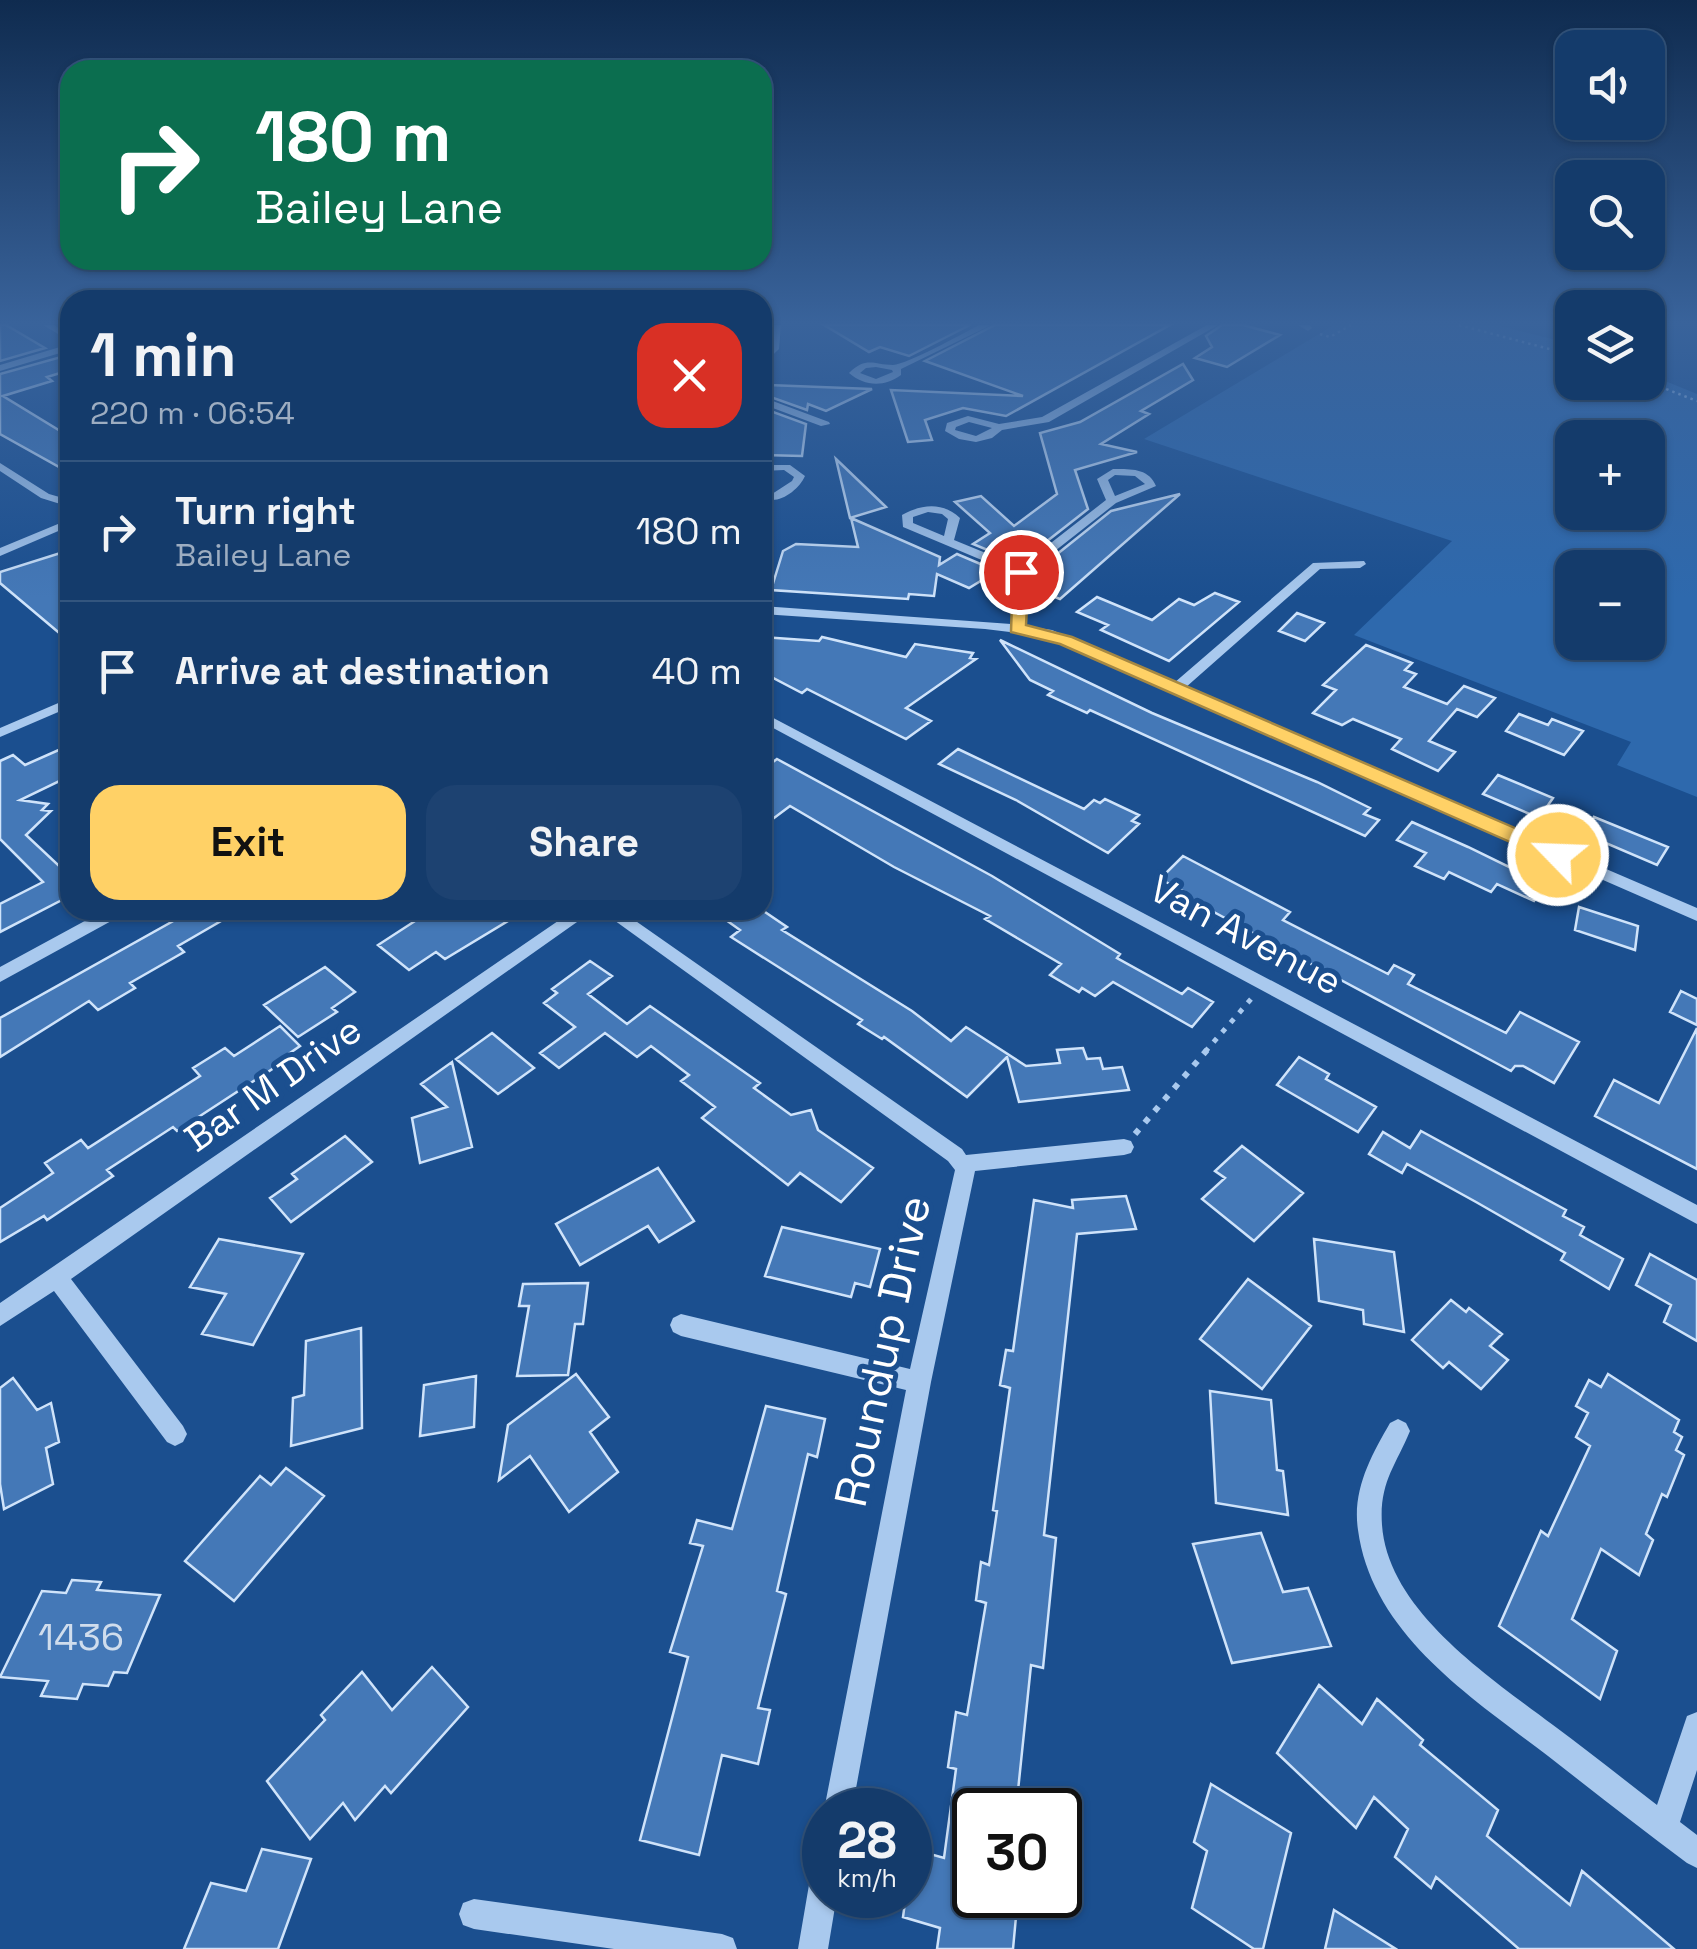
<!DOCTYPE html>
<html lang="en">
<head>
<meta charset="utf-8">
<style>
	body { margin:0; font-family:"Space Grotesk",sans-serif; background:#1d4271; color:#f1f3f6; height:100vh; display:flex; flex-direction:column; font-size:38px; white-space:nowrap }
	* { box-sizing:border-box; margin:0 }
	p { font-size:32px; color:#9dadc1 }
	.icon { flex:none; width:55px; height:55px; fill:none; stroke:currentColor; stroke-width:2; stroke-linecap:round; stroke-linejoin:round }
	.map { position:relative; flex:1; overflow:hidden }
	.panel { position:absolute; left:60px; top:290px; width:712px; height:630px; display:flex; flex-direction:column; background:#143b6b; border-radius:30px; box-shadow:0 2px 8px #0004,0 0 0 2px #33557e }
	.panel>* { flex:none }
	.hud { position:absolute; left:60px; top:60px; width:712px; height:210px; border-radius:30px; box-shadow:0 2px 8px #0004,0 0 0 2px #33557e; background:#0b6e4f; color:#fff; overflow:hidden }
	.tools { position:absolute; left:1555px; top:30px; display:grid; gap:20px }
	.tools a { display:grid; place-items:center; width:110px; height:110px; border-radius:20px; background:#143b6b; box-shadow:0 2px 8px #0004,0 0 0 2px #33557e; font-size:50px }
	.speed { position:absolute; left:802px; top:1788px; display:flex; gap:20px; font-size:50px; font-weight:700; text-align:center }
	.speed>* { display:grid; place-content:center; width:130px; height:130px; border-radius:50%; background:#143b6b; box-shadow:0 2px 8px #0004,0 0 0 2px #33557e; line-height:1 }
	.speed small { font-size:25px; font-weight:400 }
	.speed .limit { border:5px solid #111; border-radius:15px; background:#fff; color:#111 }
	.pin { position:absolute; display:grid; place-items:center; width:85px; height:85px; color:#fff; margin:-42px; border:5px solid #fff; border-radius:50%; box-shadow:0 2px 10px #0007 }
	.me { position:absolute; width:110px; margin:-55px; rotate:294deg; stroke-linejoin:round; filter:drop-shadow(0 0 8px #0008) }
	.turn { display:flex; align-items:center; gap:35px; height:210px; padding:0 30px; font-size:45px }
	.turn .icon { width:130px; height:130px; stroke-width:2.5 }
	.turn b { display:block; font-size:70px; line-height:85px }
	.round { display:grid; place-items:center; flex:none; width:105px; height:105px; border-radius:30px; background:#1d4271 }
	.head { display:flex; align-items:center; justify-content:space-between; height:170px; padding:0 30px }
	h1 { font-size:60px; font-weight:700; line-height:75px }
	.button { display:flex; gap:20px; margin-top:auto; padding:20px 30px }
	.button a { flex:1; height:115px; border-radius:30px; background:#ffd166; color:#111; font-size:40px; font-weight:700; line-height:115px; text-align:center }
	.button a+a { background:#1d4271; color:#f1f3f6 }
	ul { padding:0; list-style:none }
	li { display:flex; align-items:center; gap:30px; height:140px; padding:0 30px; border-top:2px solid #33557e }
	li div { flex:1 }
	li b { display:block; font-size:38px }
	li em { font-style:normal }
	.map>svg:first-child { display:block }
	.green { fill:#2e69ad; fill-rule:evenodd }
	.building { fill:#4478b7; stroke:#cfe3fa; stroke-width:2.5 }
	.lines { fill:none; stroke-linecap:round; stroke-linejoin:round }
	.path-far2 { stroke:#a9c9ee; stroke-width:2.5; stroke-dasharray:2.5 4; stroke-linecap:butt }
	.path-far1 { stroke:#a9c9ee; stroke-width:5; stroke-dasharray:5 8; stroke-linecap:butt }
	.path { stroke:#a9c9ee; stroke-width:6; stroke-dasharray:6 9; stroke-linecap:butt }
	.minor { fill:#a9c9ee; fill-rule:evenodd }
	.route { fill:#ffd166; stroke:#a68842; stroke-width:2.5 }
	.labels { text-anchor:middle; stroke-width:10; stroke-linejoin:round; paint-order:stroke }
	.street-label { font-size:38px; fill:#fff; stroke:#1b4f8f }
	.near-number-label { font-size:38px; fill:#d0dded }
	.near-street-label { font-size:45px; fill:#fff; stroke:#1b4f8f }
</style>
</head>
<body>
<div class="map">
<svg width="1697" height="1949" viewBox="0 0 1697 1949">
	<rect width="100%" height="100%" fill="#1b4f8f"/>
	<!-- green -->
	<path class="green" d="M1334,325H1496L1572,344V382H1648V374L1697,394V797L1617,765L1631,742L1354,635L1452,541L1144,439ZM1572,438H1648V512H1572ZM1572,568H1648V642H1572Z"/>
	<!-- building -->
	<path class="building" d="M0,325H6L45,348L0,361Z
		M824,325H970L909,356L880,347L869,352Z
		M995,325H1170L1006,416L963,408L925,420L932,440L908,442L891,390L1023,396L925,361Z
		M1222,325H1243L1280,335L1227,367L1195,358L1212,347L1206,336Z
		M61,357L70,361V370L47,377L52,381L3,396L70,437V473L0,434V374Z
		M1183,364L1193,380L1141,411L1149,414L1101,444L1137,452L1075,470L1088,509L1019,563L973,544L990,533L955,502L981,496L1014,526L1057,494L1040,433L1080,422Z
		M762,385H768L872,389L826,411L808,404L807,410L762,394Z
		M762,408L806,424L802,456L762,455Z
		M836,459L886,507L850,518Z
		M1180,494L1060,599L1036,590L1042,585L1030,581L1031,575L1111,511Z
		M851,518L940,557L939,565L957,554L997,571L969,588L937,574L934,596L909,594L908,599L771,590L783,551L796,544L858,547Z
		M70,550V642L0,583V572Z
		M1215,593L1239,602L1169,661L1101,630L1108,625L1077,612L1097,597L1152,620L1179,599L1194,605Z
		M1297,613L1324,623L1305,641L1279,631Z
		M762,637L819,641L822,637L906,657L915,644L973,653L970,658L976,659L906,708L931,721L906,739L807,689L802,693L762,672Z
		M1000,640L1152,713L1317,782L1370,808L1364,814L1379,820L1365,836L1090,710L1087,713L1048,695L1053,691L1030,680Z
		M1366,645L1412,663L1405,670L1416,674L1404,687L1447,704L1464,686L1495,698L1477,717L1457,709L1429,741L1455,752L1438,771L1392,749L1401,739L1353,719L1342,725L1313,713L1336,690L1323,685Z
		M1519,714L1548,725L1552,719L1583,731L1564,755L1506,731Z
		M70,745V776L20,800L48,804L42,810L51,811L26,835L58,865L70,858V908L62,900L0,932V904L43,882L0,839V761L13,755L25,765Z
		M958,749L1084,809L1094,800L1100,803L1105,799L1139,815L1132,821L1139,824L1108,853L1016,800L939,764Z
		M777,759L992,876L1120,954L1117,958L1182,994L1188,988L1213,1002L1192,1027L1113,982L1095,996L1082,988L1079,992L1050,975L1061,964L985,919L990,916L894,867L790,806L762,827V770Z
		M1498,775L1553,798L1539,818L1483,794Z
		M1594,817L1668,847L1657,865L1587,835Z
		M1412,822L1468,847L1546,885L1534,901L1497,884L1491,892L1449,872L1444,879L1415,866L1426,853L1397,840Z
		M1183,856L1290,912L1283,920L1388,974L1394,965L1414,975L1408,984L1506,1033L1520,1012L1579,1042L1554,1083L1523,1066H1515L1511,1071L1182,895L1185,892L1160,879Z
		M1579,907L1638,926L1635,950L1575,930Z
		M193,910H240L178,946L184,952L130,983L135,988L98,1010L89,1001L0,1057V1018Z
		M432,910H526L445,959L436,952L409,970L378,945Z
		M712,910H762L787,927L782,930L912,1011L951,1041L966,1027L1026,1066L1060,1063L1057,1050L1083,1048L1087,1059L1100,1058L1103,1069L1122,1067L1129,1090L1019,1102L1007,1057L967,1097L884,1037L882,1039L858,1024L862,1020L731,937L740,930Z
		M590,961L612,976L588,994L627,1024L650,1006L760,1083L754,1088L791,1115L811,1110L818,1130L873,1168L841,1202L800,1173L788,1185L702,1118L715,1107L681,1081L689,1075L651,1046L637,1057L605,1033L559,1068L540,1053L575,1027L544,1003L557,993L552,989Z
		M325,967L355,992L332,1008L337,1012L298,1037L264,1005Z
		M1681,991L1697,999V1025L1670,1012Z
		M280,1026L300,1046L277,1062L280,1064L177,1131L173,1127L107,1170L113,1176L47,1220L44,1216L0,1242V1208L53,1173L45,1163L81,1140L88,1148L200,1076L193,1068L225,1048L234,1056Z
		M1697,1028V1169L1595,1116L1614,1080L1659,1103Z
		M492,1033L534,1068L498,1094L456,1059Z
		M1299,1057L1329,1074L1326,1079L1376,1107L1358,1132L1277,1085Z
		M452,1062L472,1147L420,1163L412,1118L447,1107L421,1084Z
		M1421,1131L1566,1210L1563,1216L1584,1227L1580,1235L1623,1259L1609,1289L1561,1260L1565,1253L1476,1202L1407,1164L1402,1173L1369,1154L1383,1132L1410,1148Z
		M345,1136L372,1162L291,1222L270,1198L297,1179L292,1174Z
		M1242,1146L1303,1193L1254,1241L1202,1199L1225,1178L1215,1171Z
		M658,1168L694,1221L659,1242L648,1226L580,1265L556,1224Z
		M1126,1196L1136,1229L1077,1234L1044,1535L1056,1538L1043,1668L1031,1665L1016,1810H975V1895H1018L1013,1949H937L940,1928L903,1917L906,1895H910L912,1849L944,1858L956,1769L948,1767L956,1712L967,1715L986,1603L976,1600L981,1562L989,1565L997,1511L993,1510L1010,1388L1000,1385L1006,1350L1013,1351L1034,1200L1073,1208L1072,1200Z
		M782,1227L880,1249L870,1287L855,1283L851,1297L765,1276Z
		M219,1239L303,1254L253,1345L202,1334L226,1294L190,1287Z
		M1314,1239L1394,1252L1404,1332L1364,1324L1363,1310L1319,1301Z
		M1650,1254L1697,1280V1341L1664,1322L1671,1305L1636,1285Z
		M1248,1279L1311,1326L1262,1389L1200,1339Z
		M588,1283L583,1324H575L568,1375L517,1376L529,1306H519L523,1284Z
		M1451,1300L1466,1312L1469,1308L1502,1334L1490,1346L1508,1360L1481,1389L1449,1362L1443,1368L1412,1340Z
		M361,1328L362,1428L291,1446L293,1398L304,1395L306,1341Z
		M576,1374L609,1417L590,1432L618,1472L569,1512L530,1456L499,1480L508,1425Z
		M1608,1374L1679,1420L1674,1432L1682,1437L1676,1450L1684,1455L1667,1497L1662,1494L1646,1534L1653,1540L1639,1575L1601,1549L1572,1619L1617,1651L1600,1699L1499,1626L1541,1531L1548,1536L1590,1446L1576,1437L1588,1413L1576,1406L1589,1380L1601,1387Z
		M476,1376L474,1427L420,1436L424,1385Z
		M13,1378L37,1410L51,1403L59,1442L46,1448L53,1484L4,1509L0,1484V1388Z
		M1210,1391L1271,1400L1277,1470L1283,1471L1288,1515L1216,1503Z
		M766,1406L825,1419L817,1457L808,1454L777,1591L786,1594L758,1708L770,1710L758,1764L722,1755L699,1855L640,1840L688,1657L670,1652L703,1546L690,1543L697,1520L732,1529Z
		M286,1468L324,1496L234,1601L185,1561L260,1476L271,1485Z
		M1261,1533L1283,1592L1308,1588L1331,1646L1232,1663L1193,1544Z
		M72,1580L101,1582L97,1590L160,1595L127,1673L114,1672L108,1686L83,1684L77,1699L41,1696L48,1681L0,1677L42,1591L66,1593Z
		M432,1667L468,1707L391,1793L385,1786L355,1820L343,1803L310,1839L267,1781L325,1720L321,1715L362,1672L392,1710Z
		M1319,1685L1362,1724L1377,1699L1423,1740L1420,1745L1498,1810L1487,1836L1570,1905L1582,1871L1674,1949H1519L1436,1877L1431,1888L1395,1857L1408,1829L1374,1797L1356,1828L1277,1753Z
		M1211,1784L1291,1833L1263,1949H1254L1192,1908L1207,1851L1194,1842Z
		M262,1849L311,1859L278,1949H184L211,1883L246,1891Z
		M1334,1910L1396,1949H1325Z"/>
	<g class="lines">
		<!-- path-far2 -->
		<path class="path-far2" d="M1459,325L1572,355
			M1320,334L1330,337L1351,325
			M1648,382L1697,401"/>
		<!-- path-far1 -->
		<path class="path-far1" d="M1205,1052L1252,998"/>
		<!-- path -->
		<path class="path" d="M1135,1134L1207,1050"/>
		<!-- minor -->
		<path class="minor" d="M43,325H54L70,334V341Z
			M773,325H781L779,349L762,365V356L770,348Z
			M979,325H991L901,369V375C885,387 865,387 849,373C867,356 873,365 893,365C908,364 962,334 979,325ZM876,367L892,370L893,372L876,379L860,373L866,368Z
			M1207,325H1218L1049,422L1002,430L992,438L976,442L959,439L945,431L947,423L968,416L999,424L1042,417ZM969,422L992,428L976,436L955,430L956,427Z
			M1298,325H1310L1312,328L1308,331Z
			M70,344V350L0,371V365Z
			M762,397L829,422L830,424L821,426L762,404Z
			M0,463L49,494L70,500V507L41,498L0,471Z
			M762,465H790L805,476C799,490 777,507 762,497V488L772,494L792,481L794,477L784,470L762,471Z
			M1113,469C1130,469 1149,468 1156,486L1116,503L1027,573L1024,626L1052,630L1174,683L1313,563L1364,561L1366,564L1360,568L1320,569L1185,688L1697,908V921L1044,636L985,629L762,614V606L1011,624L1015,574L903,527L902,515C922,504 943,502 960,518L954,540L1020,567L1106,500L1097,479ZM1115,475L1135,476L1145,484L1115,496L1108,480ZM928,512L942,514L948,519L944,536L913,523V517Z
			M70,519V526L0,556V548Z
			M70,698V707L0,737V728Z
			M762,712L1697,1205V1224L762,722Z
			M105,910H126L124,914L0,982V967Z
			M574,910H594L71,1279L183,1426L187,1434L183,1442L175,1446L167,1442L54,1291L0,1326V1303Z
			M600,910H620L962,1149L966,1155L1124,1139L1131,1141L1134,1147L1131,1153L1124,1155L975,1171L931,1382L852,1810H825V1813L824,1810L906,1390L681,1336L673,1332L670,1325L673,1318L681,1314L910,1369L955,1170L948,1161Z
			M1398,1419L1406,1423L1410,1431C1395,1467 1379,1483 1382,1525C1388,1611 1491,1678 1553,1725C1588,1751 1622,1778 1657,1805L1687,1716L1697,1712V1770L1680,1822L1697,1835V1868L1687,1863C1640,1828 1594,1792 1548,1756C1471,1697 1372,1634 1358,1530C1352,1490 1371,1456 1390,1423Z
			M825,1864V1895H837L828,1949H798L810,1879L814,1868Z
			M474,1899L722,1934L733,1938L737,1949H614L474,1929L463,1925L459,1914L463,1903Z"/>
	</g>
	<!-- sky -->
	<linearGradient id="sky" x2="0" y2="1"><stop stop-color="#0f2b4f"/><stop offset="0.54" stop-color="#39639b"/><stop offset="1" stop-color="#39639b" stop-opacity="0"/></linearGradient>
	<rect width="1697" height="598" fill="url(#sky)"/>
	<!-- route -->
	<path class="route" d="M1021,568L1029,572L1026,625L1072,637L1566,850L1569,855L1566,860H1551L1060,644L1011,632L1013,572Z"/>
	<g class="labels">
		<!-- street labels -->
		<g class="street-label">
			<text transform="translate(1246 935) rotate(28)" y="13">Van Avenue</text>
			<text transform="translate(273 1084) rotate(-35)" y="13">Bar M Drive</text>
		</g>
		<!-- near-number labels -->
		<g class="near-number-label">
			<text x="81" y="1650">1436</text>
		</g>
		<!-- near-street labels -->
		<g class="near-street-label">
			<text transform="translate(882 1351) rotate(-78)" y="16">Roundup Drive</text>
		</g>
	</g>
</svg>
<div class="tools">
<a><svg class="icon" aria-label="sound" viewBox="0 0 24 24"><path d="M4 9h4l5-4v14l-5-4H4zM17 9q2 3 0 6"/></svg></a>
<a><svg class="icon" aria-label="search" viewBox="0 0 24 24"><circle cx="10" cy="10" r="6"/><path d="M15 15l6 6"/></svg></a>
<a><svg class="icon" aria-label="layers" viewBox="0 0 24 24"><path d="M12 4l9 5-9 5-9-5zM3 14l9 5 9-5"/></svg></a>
<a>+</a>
<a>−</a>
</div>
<div class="speed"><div>28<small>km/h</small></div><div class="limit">30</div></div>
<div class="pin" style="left:1021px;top:572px;background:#d93025"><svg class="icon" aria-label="arrive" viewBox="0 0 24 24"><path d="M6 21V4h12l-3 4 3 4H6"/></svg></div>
<svg class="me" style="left:1558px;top:855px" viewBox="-20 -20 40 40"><circle r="17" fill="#ffd166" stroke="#fff" stroke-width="3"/><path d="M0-11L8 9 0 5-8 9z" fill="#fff"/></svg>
<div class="hud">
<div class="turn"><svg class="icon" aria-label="right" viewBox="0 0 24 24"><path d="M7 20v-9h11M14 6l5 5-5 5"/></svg><div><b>180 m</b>Bailey Lane</div></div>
</div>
<section class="panel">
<div class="head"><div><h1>1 min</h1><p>220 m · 06:54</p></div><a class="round" style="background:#d93025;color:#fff"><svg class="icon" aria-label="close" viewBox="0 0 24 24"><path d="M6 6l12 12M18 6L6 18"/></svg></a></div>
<ul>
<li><svg class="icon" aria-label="right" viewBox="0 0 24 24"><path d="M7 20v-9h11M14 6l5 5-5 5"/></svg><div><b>Turn right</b><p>Bailey Lane</p></div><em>180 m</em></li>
<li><svg class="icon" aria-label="arrive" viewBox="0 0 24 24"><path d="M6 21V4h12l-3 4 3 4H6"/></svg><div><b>Arrive at destination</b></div><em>40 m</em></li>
</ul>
<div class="button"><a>Exit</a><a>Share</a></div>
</section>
</div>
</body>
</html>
